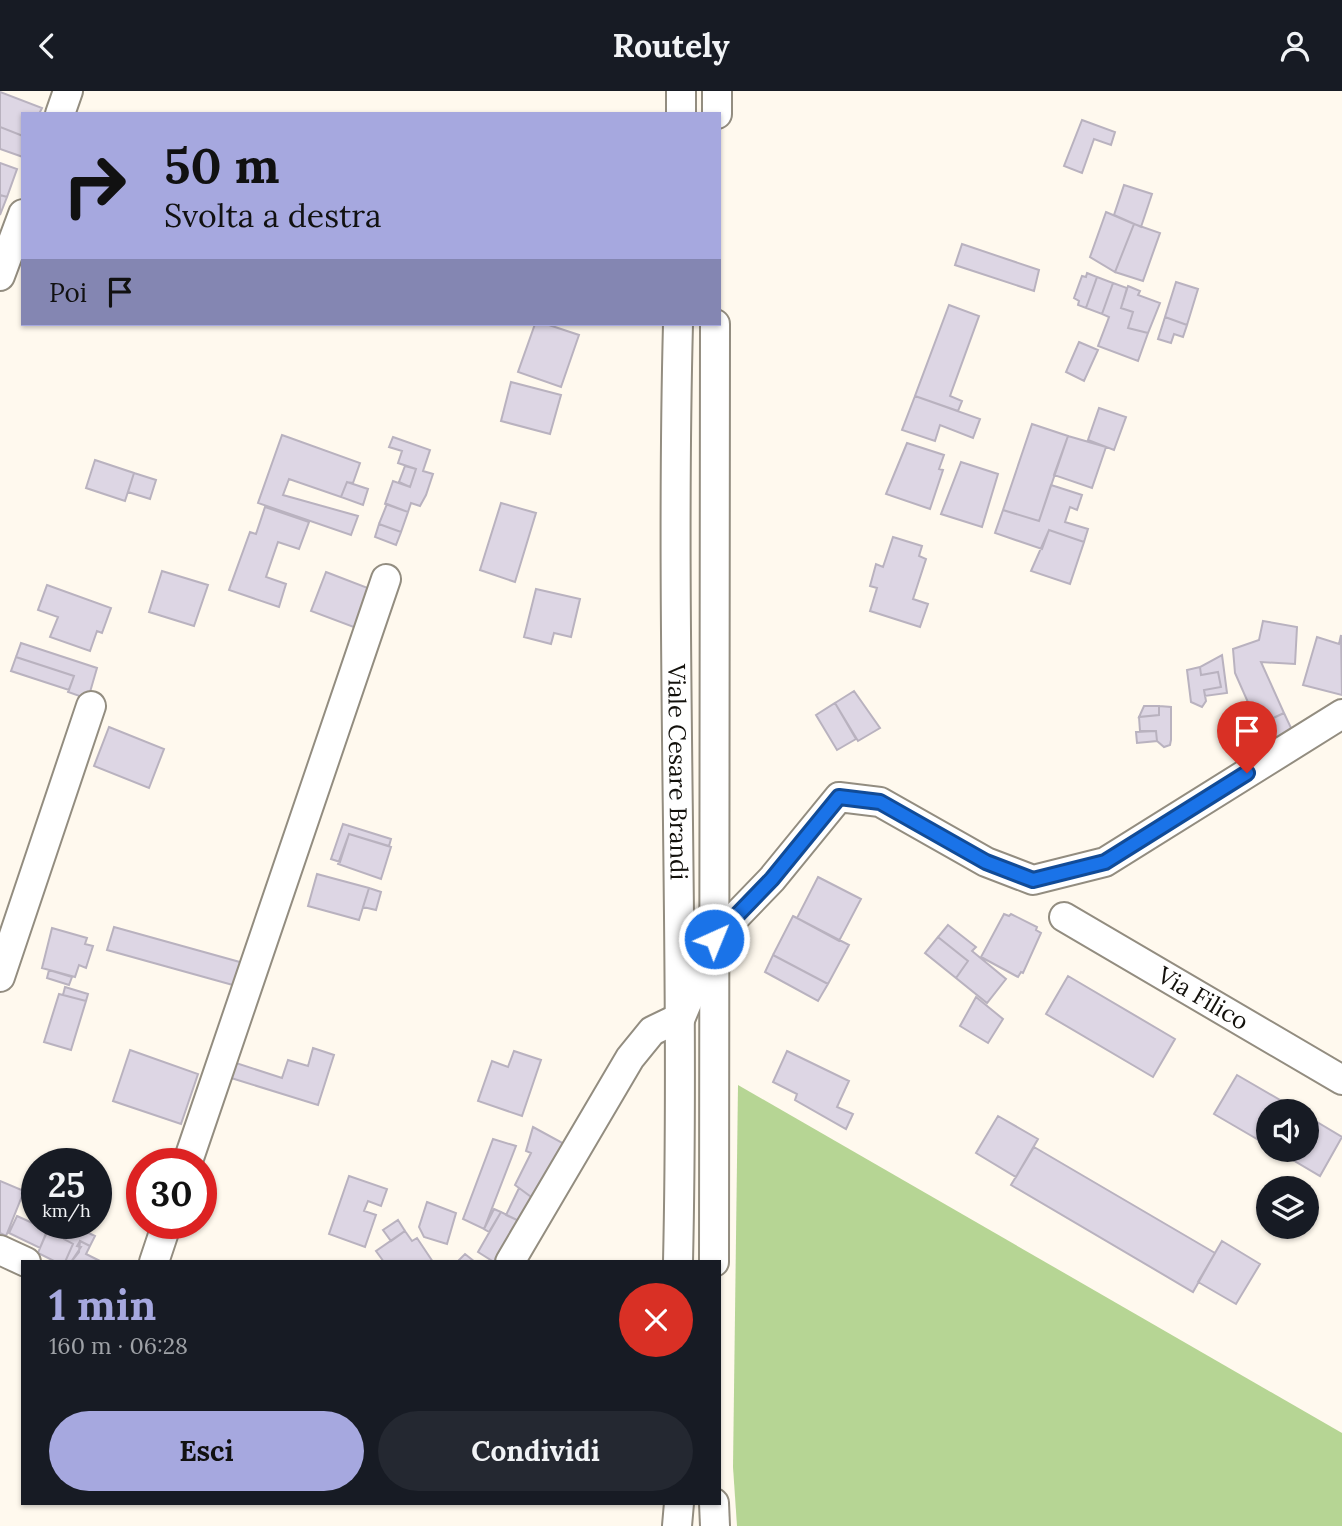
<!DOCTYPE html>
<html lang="it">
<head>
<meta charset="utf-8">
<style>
	body { margin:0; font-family:Lora,serif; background:#242831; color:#f1f3f6; height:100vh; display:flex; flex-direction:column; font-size:26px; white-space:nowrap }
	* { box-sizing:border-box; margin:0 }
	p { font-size:23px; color:#9ea1a6 }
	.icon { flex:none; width:38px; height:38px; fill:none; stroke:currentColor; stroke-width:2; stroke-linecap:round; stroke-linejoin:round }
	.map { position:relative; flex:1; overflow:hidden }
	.sheet { position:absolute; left:21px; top:1169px; width:700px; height:245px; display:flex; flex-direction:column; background:#171b24; border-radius:0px; box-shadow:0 2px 5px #0004 }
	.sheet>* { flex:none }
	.banner { position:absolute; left:21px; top:21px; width:700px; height:214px; border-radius:0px; box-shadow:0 2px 5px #0004; background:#a6a8df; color:#111; overflow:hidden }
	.buttons { position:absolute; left:1256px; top:1008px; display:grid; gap:14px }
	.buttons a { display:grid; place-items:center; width:63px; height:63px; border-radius:50%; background:#171b24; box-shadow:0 2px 5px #0004; font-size:35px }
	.speed { position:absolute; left:21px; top:1057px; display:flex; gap:14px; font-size:35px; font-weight:700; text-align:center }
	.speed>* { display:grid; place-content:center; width:91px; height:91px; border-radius:50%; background:#171b24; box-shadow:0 2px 5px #0004; line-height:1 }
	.speed small { font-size:18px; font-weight:400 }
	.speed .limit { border:10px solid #d22; background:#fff; color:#111 }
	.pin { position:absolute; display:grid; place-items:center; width:60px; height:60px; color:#fff; margin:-72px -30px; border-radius:50% 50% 50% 0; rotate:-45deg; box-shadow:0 0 7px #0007 }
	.pin .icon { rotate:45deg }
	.me { position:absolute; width:77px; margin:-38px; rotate:44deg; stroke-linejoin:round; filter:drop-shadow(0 0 5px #0008) }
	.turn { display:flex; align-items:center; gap:24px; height:147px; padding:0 28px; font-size:32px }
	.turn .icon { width:91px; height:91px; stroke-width:2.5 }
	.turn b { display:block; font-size:49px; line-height:60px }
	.then { display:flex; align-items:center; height:66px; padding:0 28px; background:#0003; gap:14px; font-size:26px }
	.round { display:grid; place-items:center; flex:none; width:74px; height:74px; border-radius:37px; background:#242831 }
	.summary { display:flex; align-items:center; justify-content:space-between; height:119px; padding:0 28px }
	h1 { font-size:42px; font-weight:700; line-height:52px; color:#a6a8df }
	.primary-button { display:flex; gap:14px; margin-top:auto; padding:14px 28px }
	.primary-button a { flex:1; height:80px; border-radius:42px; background:#a6a8df; color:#111; font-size:28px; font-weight:700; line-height:80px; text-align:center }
	.primary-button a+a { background:#242831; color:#f1f3f6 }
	header { display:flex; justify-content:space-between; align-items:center; height:91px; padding:0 28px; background:#171b24; font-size:32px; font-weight:700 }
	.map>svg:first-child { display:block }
	.green { fill:#b6d594 }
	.building { fill:#ddd6e4; stroke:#b9b2bf; stroke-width:2 }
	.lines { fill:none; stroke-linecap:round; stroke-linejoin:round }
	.street-casing { stroke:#938d80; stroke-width:32 }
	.street { stroke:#fff; stroke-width:28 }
	.route-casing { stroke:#114b97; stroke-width:18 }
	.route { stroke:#1a73e8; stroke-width:12 }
	.labels { text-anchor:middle; stroke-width:5; stroke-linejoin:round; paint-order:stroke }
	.street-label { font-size:24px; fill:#13110c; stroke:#fff9ee }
</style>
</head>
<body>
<header><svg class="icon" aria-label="back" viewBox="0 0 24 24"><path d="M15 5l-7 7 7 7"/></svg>Routely<svg class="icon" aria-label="person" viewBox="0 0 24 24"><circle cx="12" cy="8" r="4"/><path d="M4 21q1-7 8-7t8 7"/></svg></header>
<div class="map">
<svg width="1342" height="1435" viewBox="0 0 1342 1435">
	<rect width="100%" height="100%" fill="#fff9ee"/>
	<!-- green -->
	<path class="green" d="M738,994L1342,1342V1435H737L733,1376Z"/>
	<!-- building -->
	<path class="building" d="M0,1L42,17L39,23H23V45L0,36Z
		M1082,29L1115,41L1111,54L1094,48L1082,82L1064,75Z
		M0,36L23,45V66L0,58Z
		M0,72L17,78L7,106L0,104Z
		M1124,94L1152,103L1141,136L1114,124Z
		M0,104L7,106L0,124Z
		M1106,121L1134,133L1115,181L1090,166Z
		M1134,133L1160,142L1143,190L1115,181Z
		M962,153L1039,179L1034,200L955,174Z
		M1087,182L1097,186L1086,217L1078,214L1079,210L1074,207L1082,185L1086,186Z
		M1097,186L1113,192L1102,223L1086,217Z
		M1176,191L1198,198L1187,234L1165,226Z
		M1113,192L1127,197L1121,217L1133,221L1128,237L1148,242L1138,270L1098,255L1109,226L1102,223Z
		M1128,195L1140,200L1138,204L1160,212L1148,242L1128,237L1133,221L1121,217Z
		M949,214L979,225L950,305L962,310L958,320L915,305Z
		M1165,226L1187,234L1183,246L1174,243L1171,252L1158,248Z
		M535,233H546L579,244L561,296L518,281Z
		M1079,251L1098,259L1084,290L1066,281Z
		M511,291L561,304L550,343L501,330Z
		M915,305L980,328L973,347L940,334L935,350L902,339Z
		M1099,317L1126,326L1114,359L1088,349Z
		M1032,333L1068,345L1039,430L1003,419Z
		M282,344L360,372L353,392L347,391L341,406L289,388L283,404L358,425L351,444L258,412Z
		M1068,345L1106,356L1092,397L1054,384Z
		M393,346L430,359L423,380L433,383L426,404L420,415L411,412L408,421L385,413L393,390L410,396L416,378L398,372L402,360L389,356Z
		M907,352L944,364L939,378L943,379L930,418L886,403Z
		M95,369L134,382L125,410L86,397Z
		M961,371L998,383L982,436L941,423Z
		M405,375L416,378L410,396L399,391Z
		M134,382L156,389L150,408L128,401Z
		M347,391L368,398L363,414L341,406Z
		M1051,394L1082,404L1077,419L1070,416L1065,431L1088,438L1084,451L1049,439L1042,458L995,442L1003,419L1039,430Z
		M501,412L536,422L515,491L480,479Z
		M387,413L408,421L401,441L379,433Z
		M265,416L309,431L299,458L278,451L266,486L286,493L279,516L229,499L250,441L256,443Z
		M379,433L401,441L396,454L375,446Z
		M1049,439L1084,451L1070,493L1031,480Z
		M893,446L922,455L919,465L926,468L913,508L928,513L920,536L870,520L877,497L870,495L876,473L883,476Z
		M162,480L208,494L194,535L149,521Z
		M326,481L373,499L359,538L311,520Z
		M47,494L111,517L102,542L97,540L90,560L50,546L58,526L38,519Z
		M536,498L580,508L571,546L554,542L551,553L524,546Z
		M1263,530L1297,536L1295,573L1261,571L1284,622L1258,634L1235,582L1233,558L1259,549Z
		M1341,544L1342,604L1303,594L1317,546L1339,553Z
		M21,552L97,577L88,608L68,601L74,585L16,566Z
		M1222,564L1227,602L1205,605L1204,599L1221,596L1218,581L1201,584L1200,576Z
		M16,566L74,585L69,599L11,580Z
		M1200,576L1201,584L1218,581L1221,596L1204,599L1206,610L1202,616L1191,611L1187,579Z
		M854,600L880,637L858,650L835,612Z
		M835,612L856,648L837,659L816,624Z
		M1144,615H1159V624L1139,626Z
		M1159,615L1171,616V649L1170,654L1164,656L1157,650L1156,640H1140L1139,626L1159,624Z
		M1284,622L1292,639L1269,652L1261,633Z
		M109,636L164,658L149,697L94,675Z
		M1156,640L1157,650L1137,652L1136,641Z
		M343,733L391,748L389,755L349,743L340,771L331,768Z
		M349,743L391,756L381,788L338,773Z
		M317,783L369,797L359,829L308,815Z
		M818,786L861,808L839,850L797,827Z
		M369,797L381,801L376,819L363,816Z
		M1004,823L1009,825L1011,823L1037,836L1036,839L1041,842L1023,882L1021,881L1018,886L981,866Z
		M793,825L849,854L828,893L773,864Z
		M948,834L976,856L972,860L1006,888L987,912L956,887L968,870L938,846Z
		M114,836L247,873L240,896L107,859Z
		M52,837L87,847L85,853L93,855L86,877L79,874L75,886L42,877Z
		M938,846L968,870L956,887L925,862Z
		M773,864L828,893L818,910L765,881Z
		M49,879L72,886L69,894L47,887Z
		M1068,885L1175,948L1153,986L1046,923Z
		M65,896L88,903L86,910L63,904Z
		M59,903L86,910L71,959L44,951Z
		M976,906L1003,928L988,952L960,935Z
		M313,957L334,964L318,1014L228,986L233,971L282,987L288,969L308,975Z
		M130,959L198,983L181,1033L113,1010Z
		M514,960L541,969L522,1025L478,1010L492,970L508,976Z
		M787,960L849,990L837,1016L853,1023L846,1038L795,1009L797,1003L773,991Z
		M1237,984L1299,1020H1269V1055L1214,1023Z
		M998,1025L1038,1048L1016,1086L976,1062Z
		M1307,1025L1342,1046L1320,1085L1276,1059H1307Z
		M533,1036L570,1056L534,1108L515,1094L531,1062L526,1060Z
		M493,1048L516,1055L484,1138L463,1128Z
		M1034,1056L1215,1162L1193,1201L1011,1094Z
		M349,1085L387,1098L381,1115L368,1110L364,1120L376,1124L365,1156L329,1143Z
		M0,1090L24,1100L6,1145L0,1142Z
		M519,1097L534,1108L519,1130L506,1124Z
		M427,1111L456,1122L447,1153L424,1146L419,1136Z
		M494,1118L501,1121L489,1141L484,1138Z
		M501,1121L519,1130L494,1171L478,1161Z
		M17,1125L48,1139L40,1157L9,1142Z
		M398,1129L405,1140L391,1150L383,1139Z
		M50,1132L70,1133L64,1148L73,1153L65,1171H56L38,1162Z
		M70,1133L95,1145L90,1155L80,1150L79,1161L71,1171H65L73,1153L64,1148Z
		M405,1140L412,1150L417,1147L433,1171H384L376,1160Z
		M80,1150L90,1155L86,1163L102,1171H71L81,1156L77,1155Z
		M1222,1150L1260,1173L1236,1213L1198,1191Z
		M465,1163L475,1171H457Z"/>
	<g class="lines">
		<!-- street casing -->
		<g class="street-casing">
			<g id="street">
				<path d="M60,23L68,0"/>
				<path d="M681,23V0"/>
				<path d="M717,23V0"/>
				<path d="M0,185L23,123"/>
				<path id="s1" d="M678,233C670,545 685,858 678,1171"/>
				<path id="s2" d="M1064,826L1342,989"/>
				<path d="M0,886L91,615"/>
				<path d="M187,1073L386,488"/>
				<path d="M0,1159L26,1171"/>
				<path d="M154,1171L167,1132"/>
				<path d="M510,1171L630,967L652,940L681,926L714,848L772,788L839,706L880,711L986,771L1033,789L1105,771L1342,623"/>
				<path d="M714,1171L715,233"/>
				<path d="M714,1412L715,1435"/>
				<path d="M677,1435L679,1412"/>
			</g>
		</g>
		<!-- street -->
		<use href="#street" class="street"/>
	</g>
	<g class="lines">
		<!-- route casing -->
		<g class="route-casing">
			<path id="route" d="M714,848L772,788L839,706L880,711L986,771L1033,789L1105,771L1247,682"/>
		</g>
		<!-- route -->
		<use href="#route" class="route"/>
	</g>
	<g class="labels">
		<!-- street labels -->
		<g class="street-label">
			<text dy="8" stroke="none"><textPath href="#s1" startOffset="448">Viale Cesare Brandi</textPath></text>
			<text dy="8" stroke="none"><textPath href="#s2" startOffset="161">Via Filico</textPath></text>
		</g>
	</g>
</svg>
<div class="buttons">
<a><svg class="icon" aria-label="sound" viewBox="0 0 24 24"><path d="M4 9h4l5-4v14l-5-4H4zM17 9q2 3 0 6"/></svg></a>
<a><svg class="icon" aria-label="layers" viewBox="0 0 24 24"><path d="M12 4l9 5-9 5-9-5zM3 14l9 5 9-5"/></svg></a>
</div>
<div class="speed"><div>25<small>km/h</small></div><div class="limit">30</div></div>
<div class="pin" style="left:1247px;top:682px;background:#d93025"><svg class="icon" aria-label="arrive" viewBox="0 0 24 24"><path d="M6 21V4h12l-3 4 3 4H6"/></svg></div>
<svg class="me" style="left:714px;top:848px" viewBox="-20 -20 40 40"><circle r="17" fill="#1a73e8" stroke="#fff" stroke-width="3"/><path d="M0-11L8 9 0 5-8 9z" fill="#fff"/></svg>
<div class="banner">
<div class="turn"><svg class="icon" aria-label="right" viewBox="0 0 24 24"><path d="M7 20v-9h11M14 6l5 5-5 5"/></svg><div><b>50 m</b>Svolta a destra</div></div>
<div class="then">Poi<svg class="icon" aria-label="arrive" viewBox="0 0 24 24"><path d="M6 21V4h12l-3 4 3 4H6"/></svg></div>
</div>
<section class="sheet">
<div class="summary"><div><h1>1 min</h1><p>160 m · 06:28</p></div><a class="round" style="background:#d93025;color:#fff"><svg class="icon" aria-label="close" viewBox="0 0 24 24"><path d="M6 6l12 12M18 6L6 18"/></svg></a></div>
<div class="primary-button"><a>Esci</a><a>Condividi</a></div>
</section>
</div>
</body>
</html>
